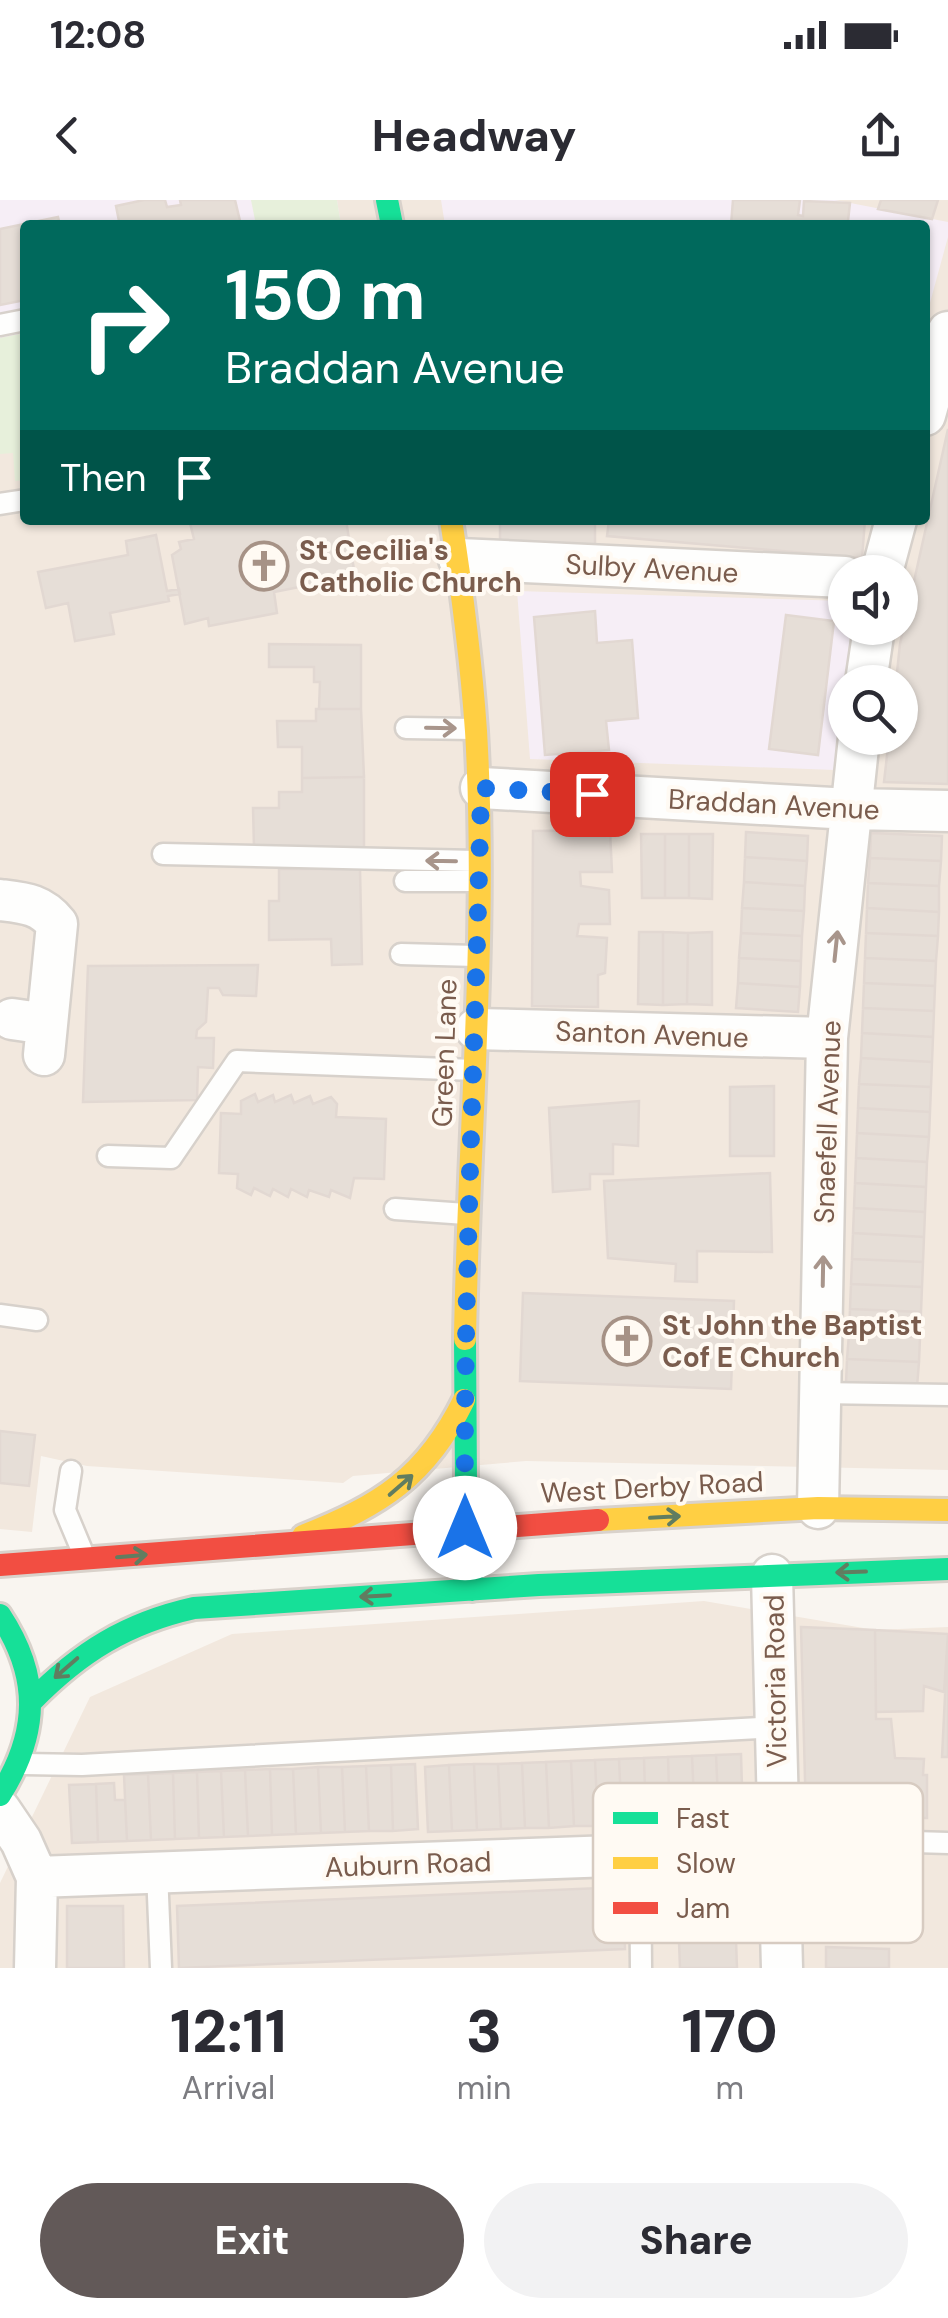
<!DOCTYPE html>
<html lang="en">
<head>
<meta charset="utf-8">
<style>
	body { margin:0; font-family:"DM Sans",sans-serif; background:#f2f2f3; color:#2b2b33; height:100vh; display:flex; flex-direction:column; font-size:38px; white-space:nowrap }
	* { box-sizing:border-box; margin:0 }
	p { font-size:32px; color:#7c7c81 }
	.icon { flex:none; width:55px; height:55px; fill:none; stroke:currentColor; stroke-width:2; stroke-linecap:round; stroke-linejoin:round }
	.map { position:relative; height:1768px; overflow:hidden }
	.details { display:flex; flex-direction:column; background:#fff; flex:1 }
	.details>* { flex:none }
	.guide { position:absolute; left:20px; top:20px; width:910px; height:305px; border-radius:10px; box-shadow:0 2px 8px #0004; background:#00695c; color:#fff; overflow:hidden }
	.tools { position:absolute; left:828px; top:355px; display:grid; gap:20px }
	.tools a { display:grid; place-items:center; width:90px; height:90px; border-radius:50%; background:#fff; box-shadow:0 2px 8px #0004; font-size:50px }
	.pin { position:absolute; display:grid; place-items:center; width:85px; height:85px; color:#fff; margin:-42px; border-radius:20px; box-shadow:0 5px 15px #0006 }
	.me { position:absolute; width:110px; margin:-55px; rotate:0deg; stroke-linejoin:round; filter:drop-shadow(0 0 8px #0008) }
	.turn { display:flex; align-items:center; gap:35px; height:210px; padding:0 40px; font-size:45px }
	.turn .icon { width:130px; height:130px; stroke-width:2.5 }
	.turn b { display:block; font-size:70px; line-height:85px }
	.then { display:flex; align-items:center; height:95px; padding:0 40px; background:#0003; gap:20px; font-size:38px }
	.eta { display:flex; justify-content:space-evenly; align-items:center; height:170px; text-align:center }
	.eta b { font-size:60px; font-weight:800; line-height:70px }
	.action { display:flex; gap:20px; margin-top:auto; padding:20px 40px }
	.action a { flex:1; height:115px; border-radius:60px; background:#625958; color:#fff; font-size:40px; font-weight:800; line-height:115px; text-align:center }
	.action a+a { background:#f2f2f3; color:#2b2b33 }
	.status { display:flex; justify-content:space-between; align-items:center; height:70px; padding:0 50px; background:#fff; direction:ltr }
	.status svg { height:28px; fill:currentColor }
	header { display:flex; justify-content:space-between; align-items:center; height:130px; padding:0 40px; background:#fff; font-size:45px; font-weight:800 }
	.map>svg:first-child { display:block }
	.residential { fill:#f2e8de; fill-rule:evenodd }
	.education { fill:#f6eef6 }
	.green { fill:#e7f0db }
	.building { fill:#e6ded7; stroke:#e2d8d2; stroke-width:2.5 }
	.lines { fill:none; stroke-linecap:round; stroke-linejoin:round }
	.lane-casing { stroke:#d7d1cb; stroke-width:25 }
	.street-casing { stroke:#d7d1cb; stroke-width:45 }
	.fast-casing { stroke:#d9d2cb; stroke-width:28 }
	.slow-casing { stroke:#d9d2cb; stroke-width:28 }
	.jam-casing { stroke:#d9d2cb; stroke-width:28 }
	.lane { stroke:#fefefd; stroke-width:20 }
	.street { stroke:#fefefd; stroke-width:40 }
	.fast { stroke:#16e098; stroke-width:22 }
	.slow { stroke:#ffcf43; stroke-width:22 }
	.jam { stroke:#f24e42; stroke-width:22 }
	.oneway { stroke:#a8958b }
	.oneway2 { stroke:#617d60 }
	.route { stroke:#1a73e8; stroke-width:18; stroke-dasharray:0 32.4 }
	.labels { text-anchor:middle; stroke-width:8; stroke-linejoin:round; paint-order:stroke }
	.poi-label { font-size:28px; font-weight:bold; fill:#7a5c4d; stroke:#fffaf3; text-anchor:start }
	.street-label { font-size:28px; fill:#7a5c4d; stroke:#fffaf3 }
	.key { fill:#fffaf3; stroke:#d7cbc1; stroke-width:2.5 }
	.key-label { font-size:28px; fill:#7a5c4d }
</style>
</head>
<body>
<div class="status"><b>12:08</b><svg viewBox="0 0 49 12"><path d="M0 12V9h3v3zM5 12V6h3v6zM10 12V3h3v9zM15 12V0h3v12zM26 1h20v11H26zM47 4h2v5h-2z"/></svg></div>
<header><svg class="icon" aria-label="back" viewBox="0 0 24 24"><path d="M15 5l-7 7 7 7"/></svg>Headway<svg class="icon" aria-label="share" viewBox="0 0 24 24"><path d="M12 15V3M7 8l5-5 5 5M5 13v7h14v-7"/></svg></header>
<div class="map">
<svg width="948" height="1768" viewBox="0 0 948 1768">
	<rect width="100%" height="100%" fill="#f9f5f0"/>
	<!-- residential -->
	<path class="residential" d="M0,0H948V1270L526,1261L353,1276L343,1283L87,1266L41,1256L32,1332L0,1329ZM25,25H925V320H25ZM845,372H900V428H845ZM845,482H900V538H845Z
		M704,1401L875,1430L948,1427V1768H0V1683L90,1497L232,1434Z"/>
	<!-- education -->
	<path class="education" d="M0,0H337L341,25H25V133L0,138Z
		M441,0H835L948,22V37L925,121V25H445Z
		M517,391L845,401V428H851L835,570L530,559Z"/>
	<!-- green -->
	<path class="green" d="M251,0H337L341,25H256Z
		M25,133V280L15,281L13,253L0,254V138Z"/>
	<!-- building -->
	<path class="building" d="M144,0H165L167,7L181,5L180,0H235L241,25H97L119,21L116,6Z
		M733,0H800L798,15L803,16L804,1L850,3L848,21L872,25H731Z
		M881,0H938L932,19L878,9Z
		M58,17L60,25H25V100L0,105V29Z
		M948,229V584L884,582L889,538H900V482H896L900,444Z
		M207,320H346L355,376L274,392L277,413L209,426L208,418L185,424L172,355L181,349L179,342L194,339L190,323Z
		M500,320H595V346L500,343Z
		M609,320H865L862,358L607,336Z
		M156,335L167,391L179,389L180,394L168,396L169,401L110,413L114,434L75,441L68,403L46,408L38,372L128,355L126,341Z
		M595,411L597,443L632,440L638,518L606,521L609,550L545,555L534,417Z
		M786,415L834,421L818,555L769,549Z
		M269,444L361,445V509H319L320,482H314V467H269Z
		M316,509H361L364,577L302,578V547H278L277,521H316Z
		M364,577V648H254L253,608H279V592H302V578Z
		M610,630L612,672H580L581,686L609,690L610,724H579L577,736L607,738L605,773L598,775V807L532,806L533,631Z
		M746,632L808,636L807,661L745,657Z
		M871,633L942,636L941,661L870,658Z
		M641,634H665V698H642Z
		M665,634H689V698H665Z
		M689,634H713L712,699L689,698Z
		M745,657L807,661L805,686L744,682Z
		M870,658L941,661L939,686L868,683Z
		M279,669H360L362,764L332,765L331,739L269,740V701H279Z
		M744,682L805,686L804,711L742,708Z
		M868,683L939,686V712L867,708Z
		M742,708L804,711L802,736L741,733Z
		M867,708L939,712L938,736L866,733Z
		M639,732H663V805L638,804Z
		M663,732L688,733L687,804L663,805Z
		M712,732V805L687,804L688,733Z
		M741,733L802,736L801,761L739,758Z
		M866,733L938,736L936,761L865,758Z
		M739,758L801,761L800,787L738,783Z
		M865,758L936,761L935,786L864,783Z
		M258,765L256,796L223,795L219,788H208L206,822L197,830L196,838H214L213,868L198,867L197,900L83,902L88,766Z
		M738,783L800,787L798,812L736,808Z
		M864,783L935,786L934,811L863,808Z
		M863,808L934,811L933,837L862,833Z
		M862,833L933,837L932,862L861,858Z
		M861,858L932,862L931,887L859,884Z
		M859,884L931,887L930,912L858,908Z
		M774,886V956H730V887Z
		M255,894L258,902L273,895L275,902L291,895L294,903L310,896L313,904L331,897L337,904L336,917L386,919L384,979L354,978L350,998L331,990L329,997L309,990L307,997L291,989L288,997L273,989L270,996L254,988L251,995L237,988L238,974L219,973L221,913L241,914V901Z
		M639,901L638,946L613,944V974H590V989L553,992L549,908Z
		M858,908L930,912L929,937L857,933Z
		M857,933L929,937L927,962L856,958Z
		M856,958L927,962L926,987L855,983Z
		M770,973L772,1052L697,1051V1082L675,1081L676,1064L608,1058L604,981Z
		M855,983L926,987L925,1012L854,1008Z
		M854,1008L925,1012L924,1037L853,1033Z
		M853,1033L924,1037L923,1062L852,1059Z
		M852,1059L923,1062L922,1087L851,1084Z
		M851,1084L922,1087L921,1112L850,1109Z
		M523,1093L734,1101L731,1189L520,1181Z
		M850,1109L921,1112L920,1137L849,1134Z
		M849,1134L920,1137L919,1162L847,1159Z
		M847,1159L919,1162L917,1187L846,1184Z
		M0,1231L35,1235L29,1286L0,1283Z
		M801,1427L875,1430L876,1519H891L895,1558L924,1559L923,1575H927V1618L806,1617Z
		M875,1430L948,1434L944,1492L924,1486L923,1511L876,1512Z
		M948,1434V1557H942Z
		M741,1554L743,1620L719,1621L716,1555Z
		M716,1555L719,1621L695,1622L692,1556Z
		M692,1556L695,1622L670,1623L668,1557Z
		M668,1557L670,1623L646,1624L644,1558Z
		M644,1558L646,1624L622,1625L619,1559Z
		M619,1559L622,1625L598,1626L595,1560Z
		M595,1560L598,1626H574L571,1561Z
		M571,1561L574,1626L549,1628L546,1562Z
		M546,1562L549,1628H525L522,1563Z
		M522,1563L525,1628L501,1629L498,1564Z
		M415,1564L418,1629L393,1631L391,1565Z
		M474,1564H498L501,1629L477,1630Z
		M474,1564L477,1630L452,1631L449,1565Z
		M391,1565L393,1631H369L366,1566Z
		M449,1565L452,1631L428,1632L425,1567Z
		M366,1566L369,1631L345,1632L342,1567Z
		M318,1567H342L345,1632L321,1633Z
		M318,1567L321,1633L296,1634L293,1569Z
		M270,1569H293L296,1634L272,1635Z
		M270,1569L272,1635L248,1636L245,1570Z
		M245,1570L248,1636L224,1637L221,1571Z
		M221,1571L224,1637L199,1638L197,1572Z
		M197,1572L199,1638L175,1639L173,1573Z
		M173,1573L175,1639L151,1640L148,1574Z
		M148,1574L151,1640L127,1641L124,1575Z
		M114,1583L115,1600H125L127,1641L98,1642L96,1584Z
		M96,1584L98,1642L72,1643L69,1585Z
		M734,1686L737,1768H680L677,1687Z
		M623,1687L625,1749L179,1768L177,1706Z
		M67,1706H123L124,1768H67Z
		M826,1747L889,1749V1768H826Z"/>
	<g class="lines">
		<!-- lane casing -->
		<g class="lane-casing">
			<path id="lane" d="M0,125L25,120
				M0,304L25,300
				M406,528L474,529
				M163,654L476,661
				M405,681H478
				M401,754L476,756
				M108,956L171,958L237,861L474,870
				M395,1009L466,1014
				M0,1115L37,1120
				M820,1193L948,1195
				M71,1271L65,1310L83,1353
				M24,1564L82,1565L776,1527
				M779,1638L948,1643
				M640,1655L641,1768
				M157,1672L161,1768"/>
		</g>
		<!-- street casing -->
		<g class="street-casing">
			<path id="street" d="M925,215L948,132
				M459,359L845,377
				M882,372L896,320
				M866,482L874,428
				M481,588L850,609L948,611
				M0,700C25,703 41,704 57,724L44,855
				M12,819L47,824
				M476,829L827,838
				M818,1308L827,838L859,538
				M772,1375L782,1768
				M0,1610L21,1641L37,1677L35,1768
				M37,1677L779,1650"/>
		</g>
		<!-- fast casing -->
		<g class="fast-casing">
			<path id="fast" d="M387,0L392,25
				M465,1139L466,1284L472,1390
				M0,1415C41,1477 39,1533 0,1595
				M32,1501C80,1452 127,1423 194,1408L539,1385L948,1369"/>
		</g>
		<!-- slow casing -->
		<g class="slow-casing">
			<path id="slow" d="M451,320C462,390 471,460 476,531C488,733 468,937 465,1139
				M598,1320L818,1308L948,1310
				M303,1336C381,1305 426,1277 464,1200"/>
		</g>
		<!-- jam casing -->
		<g class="jam-casing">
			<path id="jam" d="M0,1365L598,1320"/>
		</g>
		<!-- lane -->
		<use href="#lane" class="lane"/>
		<!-- street -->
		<use href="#street" class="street"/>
		<!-- fast -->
		<use href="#fast" class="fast"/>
		<!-- slow -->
		<use href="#slow" class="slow"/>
		<!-- jam -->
		<use href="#jam" class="jam"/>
	</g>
	<!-- one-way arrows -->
	<defs><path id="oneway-shaft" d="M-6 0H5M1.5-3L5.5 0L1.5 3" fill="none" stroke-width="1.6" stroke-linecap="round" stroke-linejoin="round" transform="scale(2.5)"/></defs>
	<g class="oneway">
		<use href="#oneway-shaft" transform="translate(441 528) rotate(1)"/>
		<use href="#oneway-shaft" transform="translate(441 661) rotate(-179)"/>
		<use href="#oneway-shaft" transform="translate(836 746) rotate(-84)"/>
		<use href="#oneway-shaft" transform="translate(823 1071) rotate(-89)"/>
	</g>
	<g class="oneway2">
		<use href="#oneway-shaft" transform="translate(401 1285) rotate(-41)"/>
		<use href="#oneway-shaft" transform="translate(665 1317) rotate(-3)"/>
		<use href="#oneway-shaft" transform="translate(132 1356) rotate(-5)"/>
		<use href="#oneway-shaft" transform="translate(851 1372) rotate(178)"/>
		<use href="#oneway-shaft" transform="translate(375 1396) rotate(177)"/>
		<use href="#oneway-shaft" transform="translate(66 1468) rotate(139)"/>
	</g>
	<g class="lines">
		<!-- route -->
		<path class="route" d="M465,1328C463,1082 476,835 481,588L592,594"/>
	</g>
	<!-- icons -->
	<defs>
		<g id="church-ring" transform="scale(2.5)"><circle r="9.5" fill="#fffaf3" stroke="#a69286" stroke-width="1.5"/><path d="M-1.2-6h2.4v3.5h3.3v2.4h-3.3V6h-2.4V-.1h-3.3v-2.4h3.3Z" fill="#a69286"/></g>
	</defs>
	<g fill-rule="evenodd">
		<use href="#church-ring" x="264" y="366"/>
		<use href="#church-ring" x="627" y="1141"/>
	</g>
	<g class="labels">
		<!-- poi labels -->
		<g class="poi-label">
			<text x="299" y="360">St Cecilia's<tspan x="299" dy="32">Catholic Church</tspan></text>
			<text x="662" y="1135">St John the Baptist<tspan x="662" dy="32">Cof E Church</tspan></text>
		</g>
		<!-- street labels -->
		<g class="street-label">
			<text transform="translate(652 368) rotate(3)" y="10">Sulby Avenue</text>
			<text transform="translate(774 604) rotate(3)" y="10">Braddan Avenue</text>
			<text transform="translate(652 834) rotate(2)" y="10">Santon Avenue</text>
			<text transform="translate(444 853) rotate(-88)" y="10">Green Lane</text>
			<text transform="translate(827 922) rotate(-88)" y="10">Snaefell Avenue</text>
			<text transform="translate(652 1287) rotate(-3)" y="10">West Derby Road</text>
			<text transform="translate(775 1481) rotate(-91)" y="10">Victoria Road</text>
			<text transform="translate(408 1664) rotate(-2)" y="10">Auburn Road</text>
		</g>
	</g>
	<!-- legend -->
	<rect x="593" y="1583" width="330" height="160" rx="15" class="key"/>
	<rect x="613" y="1612" width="45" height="12" fill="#16e098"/>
	<rect x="613" y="1657" width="45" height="12" fill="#ffcf43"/>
	<rect x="613" y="1702" width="45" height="12" fill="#f24e42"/>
	<g class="key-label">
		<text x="676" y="1628">Fast</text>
		<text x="676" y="1673">Slow</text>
		<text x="676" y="1718">Jam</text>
	</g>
</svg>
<div class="tools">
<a><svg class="icon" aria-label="sound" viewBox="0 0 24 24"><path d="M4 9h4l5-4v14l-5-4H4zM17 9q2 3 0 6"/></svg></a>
<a><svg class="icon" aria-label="search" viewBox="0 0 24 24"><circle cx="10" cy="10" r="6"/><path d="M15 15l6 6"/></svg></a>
</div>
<div class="pin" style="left:592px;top:594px;background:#d93025"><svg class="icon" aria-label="arrive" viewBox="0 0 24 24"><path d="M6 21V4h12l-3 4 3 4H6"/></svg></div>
<svg class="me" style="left:465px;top:1328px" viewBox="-20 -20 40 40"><circle r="19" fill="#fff"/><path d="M0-13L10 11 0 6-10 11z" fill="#1a73e8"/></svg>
<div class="guide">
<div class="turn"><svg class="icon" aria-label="right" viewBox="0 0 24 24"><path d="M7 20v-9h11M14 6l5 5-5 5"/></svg><div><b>150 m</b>Braddan Avenue</div></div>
<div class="then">Then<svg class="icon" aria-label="arrive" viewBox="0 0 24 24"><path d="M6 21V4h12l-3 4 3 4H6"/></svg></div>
</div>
</div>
<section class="details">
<div class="eta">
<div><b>12:11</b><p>Arrival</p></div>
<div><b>3</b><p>min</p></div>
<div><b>170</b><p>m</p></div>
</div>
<div class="action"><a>Exit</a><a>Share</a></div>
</section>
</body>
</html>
